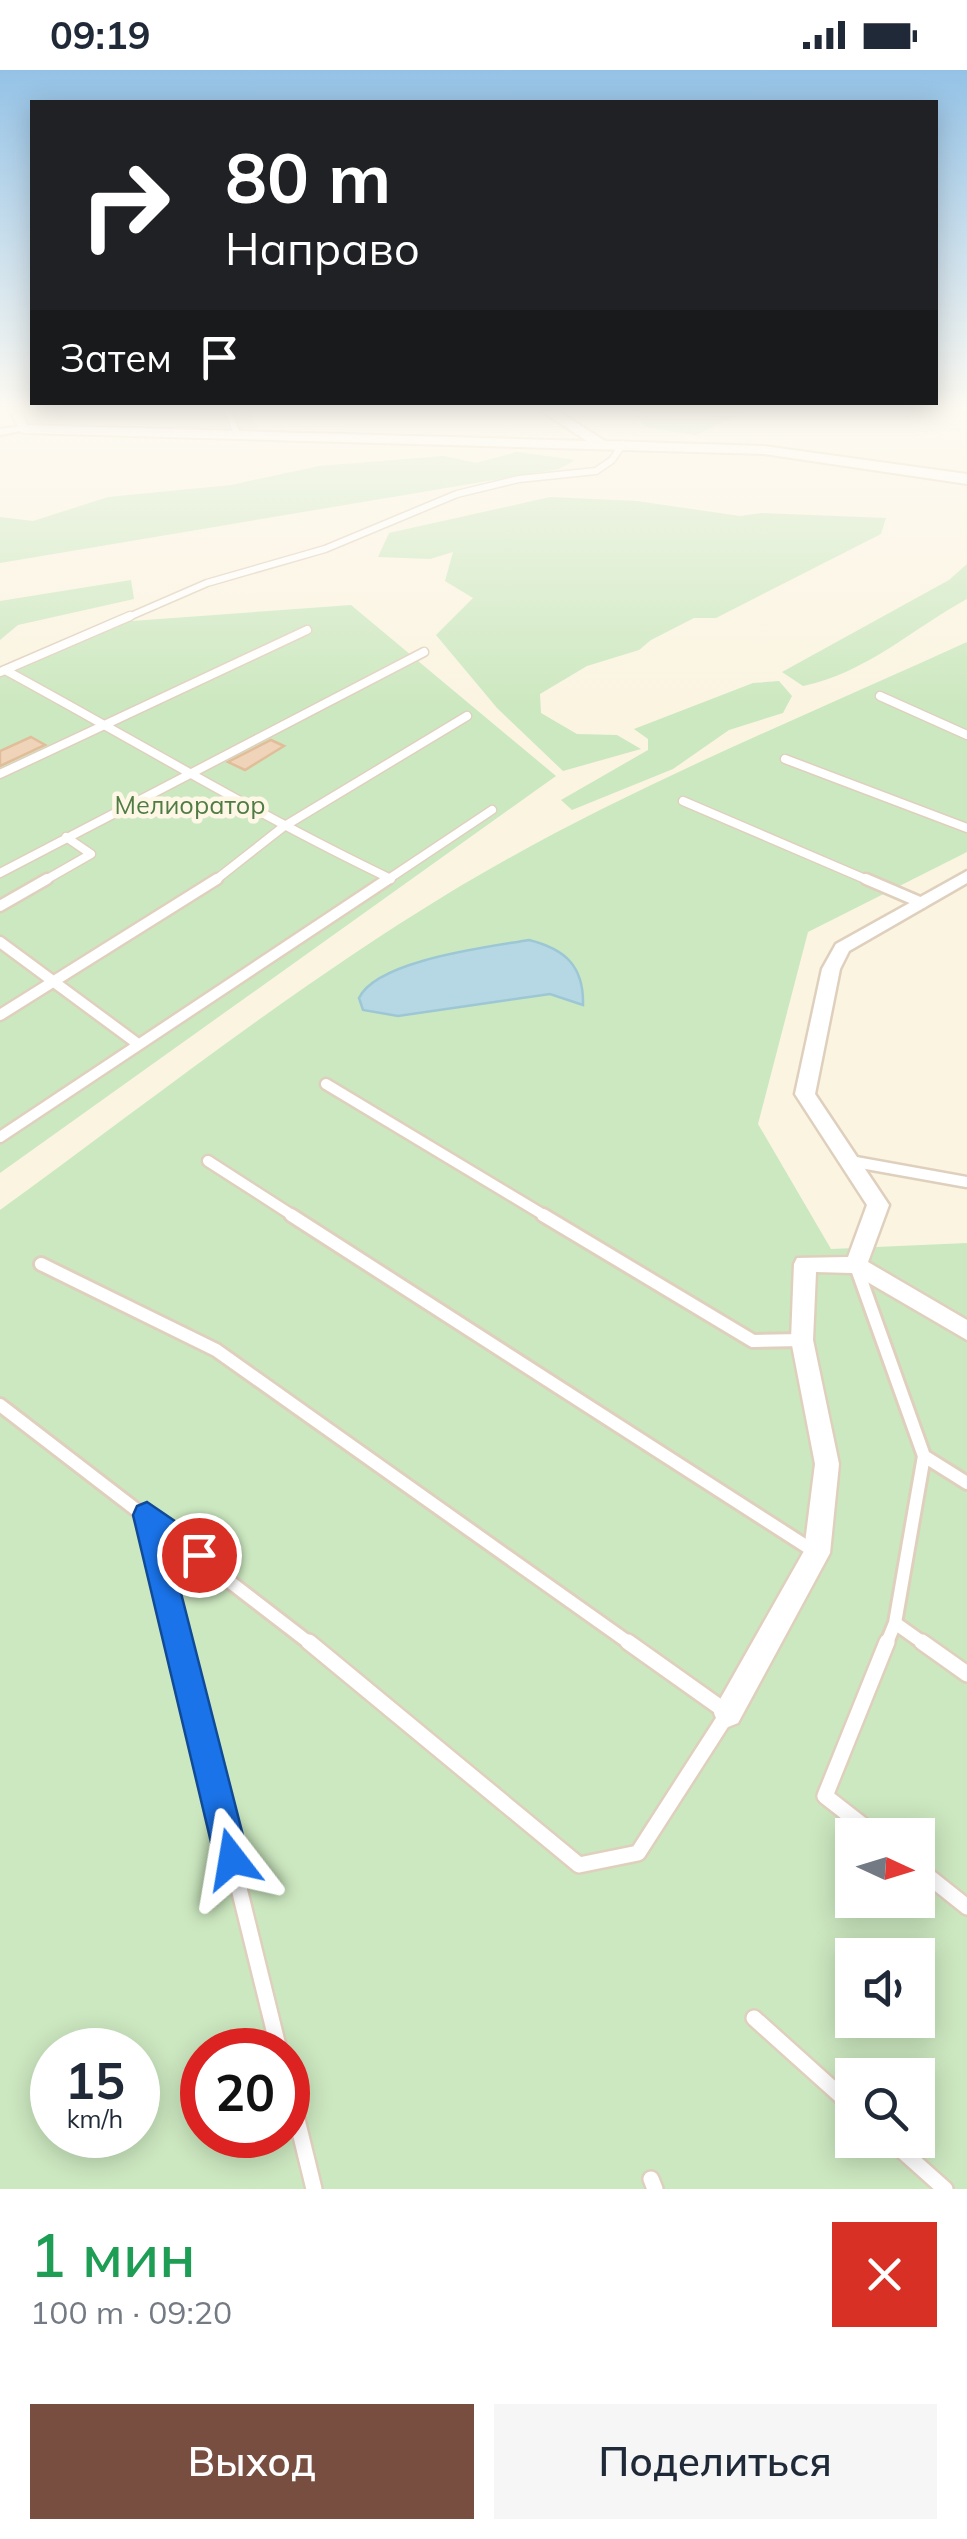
<!DOCTYPE html>
<html lang="ru">
<head>
<meta charset="utf-8">
<style>
	body { margin:0; font-family:Mulish,sans-serif; background:#f6f6f7; color:#1f2937; height:100vh; display:flex; flex-direction:column; font-size:38px; white-space:nowrap }
	* { box-sizing:border-box; margin:0 }
	p { font-size:32px; color:#747a83 }
	.icon { flex:none; width:55px; height:55px; fill:none; stroke:currentColor; stroke-width:2; stroke-linecap:round; stroke-linejoin:round }
	.map { position:relative; height:2119px; overflow:hidden }
	.drawer { display:flex; flex-direction:column; background:#fff; flex:1 }
	.drawer>* { flex:none }
	.hud { position:absolute; left:30px; top:30px; width:908px; height:305px; border-radius:0px; box-shadow:0 5px 25px #0003; background:#202124; color:#fff; overflow:hidden }
	.needle { width:65px; rotate:94deg }
	.controls { position:absolute; left:835px; top:1748px; display:grid; gap:20px }
	.controls a { display:grid; place-items:center; width:100px; height:100px; border-radius:0px; background:#fff; box-shadow:0 5px 25px #0003; font-size:50px }
	.speed { position:absolute; left:30px; top:1958px; display:flex; gap:20px; font-size:50px; font-weight:700; text-align:center }
	.speed>* { display:grid; place-content:center; width:130px; height:130px; border-radius:50%; background:#fff; box-shadow:0 5px 25px #0003; line-height:1 }
	.speed small { font-size:25px; font-weight:400 }
	.speed .limit { border:15px solid #d22; background:#fff; color:#111 }
	.pin { position:absolute; display:grid; place-items:center; width:85px; height:85px; color:#fff; margin:-42px; border:5px solid #fff; border-radius:50%; box-shadow:0 2px 10px #0007 }
	.me { position:absolute; width:110px; margin:-55px; rotate:346deg; stroke-linejoin:round; filter:drop-shadow(0 0 8px #0008) }
	.turn { display:flex; align-items:center; gap:35px; height:210px; padding:0 30px; font-size:45px }
	.turn .icon { width:130px; height:130px; stroke-width:2.5 }
	.turn b { display:block; font-size:70px; line-height:85px }
	.then { display:flex; align-items:center; height:95px; padding:0 30px; background:#0003; gap:20px; font-size:38px }
	.round { display:grid; place-items:center; flex:none; width:105px; height:105px; border-radius:0px; background:#f6f6f7 }
	.head { display:flex; align-items:center; justify-content:space-between; height:170px; padding:0 30px }
	h1 { font-size:60px; font-weight:600; line-height:75px; color:#1e9e55 }
	.primary-button { display:flex; gap:20px; margin-top:auto; padding:20px 30px }
	.primary-button a { flex:1; height:115px; border-radius:0px; background:#774e3f; color:#fff; font-size:40px; font-weight:600; line-height:115px; text-align:center }
	.primary-button a+a { background:#f6f6f7; color:#1f2937 }
	.status { display:flex; justify-content:space-between; align-items:center; height:70px; padding:0 50px; background:#fff; direction:ltr }
	.status svg { height:28px; fill:currentColor }
	.map>svg:first-child { display:block }
	.industrial { fill:#eae4dc }
	.green { fill:#cce8c0; fill-rule:evenodd }
	.water { fill:#b6d8e4; stroke:#9dc7d5; stroke-width:2.5 }
	.building { fill:#f0d4b9; stroke:#e2bd9a; stroke-width:2.5 }
	.lines { fill:none; stroke-linecap:round; stroke-linejoin:round }
	.lane-far4-casing { stroke:#dfd0bd; stroke-width:9 }
	.lane-far3-casing { stroke:#dfd0bd; stroke-width:11 }
	.lane-far2-casing { stroke:#dfd0bd; stroke-width:15 }
	.lane-far1-casing { stroke:#dfd0bd; stroke-width:18 }
	.lane-casing { stroke:#dfd0bd; stroke-width:20 }
	.street-casing { stroke:#dfd0bd; stroke-width:5 }
	.secondary-casing { stroke:#e4d2bb; stroke-width:4 }
	.lane-far4 { stroke:#fff; stroke-width:6 }
	.lane-far3 { stroke:#fff; stroke-width:8 }
	.lane-far2 { stroke:#fff; stroke-width:10 }
	.lane-far1 { stroke:#fff; stroke-width:12 }
	.lane { stroke:#fff; stroke-width:15 }
	.street { fill:#fff; fill-rule:evenodd }
	.secondary { fill:#fff; fill-rule:evenodd }
	.route { fill:#1a73e8; stroke:#114b97; stroke-width:2.5 }
	.labels { text-anchor:middle; stroke-width:9; stroke-linejoin:round; paint-order:stroke }
	.far-park-label { font-size:25px; fill:#4f7c44; stroke:#fef7e6 }
</style>
</head>
<body>
<div class="status"><b>09:19</b><svg viewBox="0 0 49 12"><path d="M0 12V9h3v3zM5 12V6h3v6zM10 12V3h3v9zM15 12V0h3v12zM26 1h20v11H26zM47 4h2v5h-2z"/></svg></div>
<div class="map">
<svg width="967" height="2119" viewBox="0 0 967 2119">
	<rect width="100%" height="100%" fill="#fbf4e1"/>
	<!-- industrial -->
	<path class="industrial" d="M27,341H251L257,359H240L233,342L225,343L230,359L32,356Z"/>
	<!-- green -->
	<path class="green" d="M633,341H745L696,365L645,357Z
		M517,382L575,390L559,399L0,493V447L33,451L108,427L231,415L319,396L444,386L476,393Z
		M550,427L637,431L740,446L761,443L886,448L881,464L716,548H694L651,570L639,580L587,596L540,624L541,643L577,664L617,665L641,679L563,701L497,638L436,565L473,528L445,511L453,482L430,489L378,487L389,463Z
		M967,494V529C912,559 866,603 803,616L782,602L949,510Z
		M131,510L134,529L18,555L0,570V531Z
		M351,535L556,706L0,1103V597L104,553Z
		M967,572V782L808,862L758,1054L831,1179L967,1173V2119H0V1140C146,1034 290,920 444,826C609,725 792,652 967,572ZM852,1765H918V1830H852ZM852,1885H918V1950H852ZM52,1980H138V2065H52ZM202,1980H288V2065H202ZM852,2005H918V2070H852Z
		M779,611L792,626L783,643L729,660L673,699L572,740L561,730L648,680V669L634,659L753,613Z"/>
	<!-- water -->
	<path class="water" d="M529,870C565,879 584,896 583,935L550,924L398,946L363,940L359,928C377,890 489,877 529,870Z"/>
	<!-- building -->
	<path class="building" d="M31,667L45,675L0,696V681Z
		M271,670L284,676L245,700L228,692Z"/>
	<g class="lines">
		<!-- lane-far4 casing -->
		<g class="lane-far4-casing">
			<path id="lane-far4" d="M228,341L237,364
				M124,549L207,513L325,479L457,424L519,409L596,401L612,390L623,374"/>
		</g>
		<!-- lane-far3 casing -->
		<g class="lane-far3-casing">
			<path id="lane-far3" d="M5,600C134,670 259,746 391,809
				M0,602L130,546
				M880,626L967,665
				M785,689L967,758
				M0,704L307,560
				M683,731L872,812
				M0,803L424,582
				M42,812L91,784L66,767
				M213,812L283,757L467,646
				M384,812L492,740"/>
		</g>
		<!-- lane-far2 casing -->
		<g class="lane-far2-casing">
			<path id="lane-far2" d="M866,809L922,833
				M0,836L47,809
				M0,872L138,974
				M0,945L217,809
				M326,1014L547,1147
				M0,1067L388,809
				M208,1091L295,1147
				M850,1091L967,1112"/>
		</g>
		<!-- lane-far1 casing -->
		<g class="lane-far1-casing">
			<path id="lane-far1" d="M291,1145L812,1480
				M543,1145L753,1271L802,1270
				M41,1194L216,1280L632,1575
				M856,1196L924,1386L967,1413
				M0,1335L312,1575
				M924,1386L895,1553L926,1575
				M147,1446L179,1575
				M886,1575L895,1553"/>
		</g>
		<!-- lane casing -->
		<g class="lane-casing">
			<path id="lane" d="M178,1572L279,1980
				M309,1572L579,1795L638,1783L728,1643L628,1572
				M922,1572L967,1604
				M875,1765L825,1726L887,1572
				M918,1798L967,1837
				M754,1948L852,2036
				M288,2013L314,2119
				M890,2070L945,2119
				M651,2109L655,2119"/>
		</g>
		<!-- street casing -->
		<g class="street-casing">
			<path id="street" d="M11,341H21L29,359L0,365V359L18,357Z
				M967,801V813L849,881L840,899L815,1024L889,1135L868,1192L967,1250V1270L852,1203L816,1202L813,1270L839,1394L830,1483L738,1653L728,1657L718,1653L714,1643L718,1633L804,1481L815,1394L791,1270L794,1194L797,1188L848,1187L867,1135L795,1024L822,899L836,874Z"/>
		</g>
		<!-- secondary casing -->
		<g class="secondary-casing">
			<path id="secondary" d="M541,341H558L605,371L764,376L967,404V414L764,384L24,363L17,359L24,355L587,371Z"/>
		</g>
		<!-- lane-far4 -->
		<use href="#lane-far4" class="lane-far4"/>
		<!-- lane-far3 -->
		<use href="#lane-far3" class="lane-far3"/>
		<!-- lane-far2 -->
		<use href="#lane-far2" class="lane-far2"/>
		<!-- lane-far1 -->
		<use href="#lane-far1" class="lane-far1"/>
		<!-- lane -->
		<use href="#lane" class="lane"/>
		<!-- street -->
		<use href="#street" class="street"/>
		<!-- secondary -->
		<use href="#secondary" class="secondary"/>
	</g>
	<!-- sky -->
	<linearGradient id="sky" x2="0" y2="1"><stop stop-color="#94c2e6"/><stop offset="0.53" stop-color="#fdfaf2"/><stop offset="1" stop-color="#fdfaf2" stop-opacity="0"/></linearGradient>
	<rect width="967" height="638" fill="url(#sky)"/>
	<!-- route -->
	<path class="route" d="M147,1432L210,1475L214,1485L210,1494L199,1498L170,1480L249,1789L244,1801L232,1806L220,1801L215,1789L133,1445L137,1436Z"/>
	<g class="labels">
		<!-- far-park labels -->
		<g class="far-park-label">
			<text x="190" y="744">Мелиоратор</text>
		</g>
	</g>
</svg>
<div class="controls">
<a><svg class="needle" viewBox="-14 -14 28 28"><path d="M0-13l5 13h-10z" fill="#e53935"/><path d="M0 13l5-13h-10z" fill="#747a83"/></svg></a>
<a><svg class="icon" aria-label="sound" viewBox="0 0 24 24"><path d="M4 9h4l5-4v14l-5-4H4zM17 9q2 3 0 6"/></svg></a>
<a><svg class="icon" aria-label="search" viewBox="0 0 24 24"><circle cx="10" cy="10" r="6"/><path d="M15 15l6 6"/></svg></a>
</div>
<div class="speed"><div>15<small>km/h</small></div><div class="limit">20</div></div>
<div class="pin" style="left:199px;top:1485px;background:#d93025"><svg class="icon" aria-label="arrive" viewBox="0 0 24 24"><path d="M6 21V4h12l-3 4 3 4H6"/></svg></div>
<svg class="me" style="left:232px;top:1789px" viewBox="-20 -20 40 40"><path d="M0-17L14 15 0 8-14 15z" fill="#1a73e8" stroke="#fff" stroke-width="4"/></svg>
<div class="hud">
<div class="turn"><svg class="icon" aria-label="right" viewBox="0 0 24 24"><path d="M7 20v-9h11M14 6l5 5-5 5"/></svg><div><b>80 m</b>Направо</div></div>
<div class="then">Затем<svg class="icon" aria-label="arrive" viewBox="0 0 24 24"><path d="M6 21V4h12l-3 4 3 4H6"/></svg></div>
</div>
</div>
<section class="drawer">
<div class="head"><div><h1>1 мин</h1><p>100 m · 09:20</p></div><a class="round" style="background:#d93025;color:#fff"><svg class="icon" aria-label="close" viewBox="0 0 24 24"><path d="M6 6l12 12M18 6L6 18"/></svg></a></div>
<div class="primary-button"><a>Выход</a><a>Поделиться</a></div>
</section>
</body>
</html>
